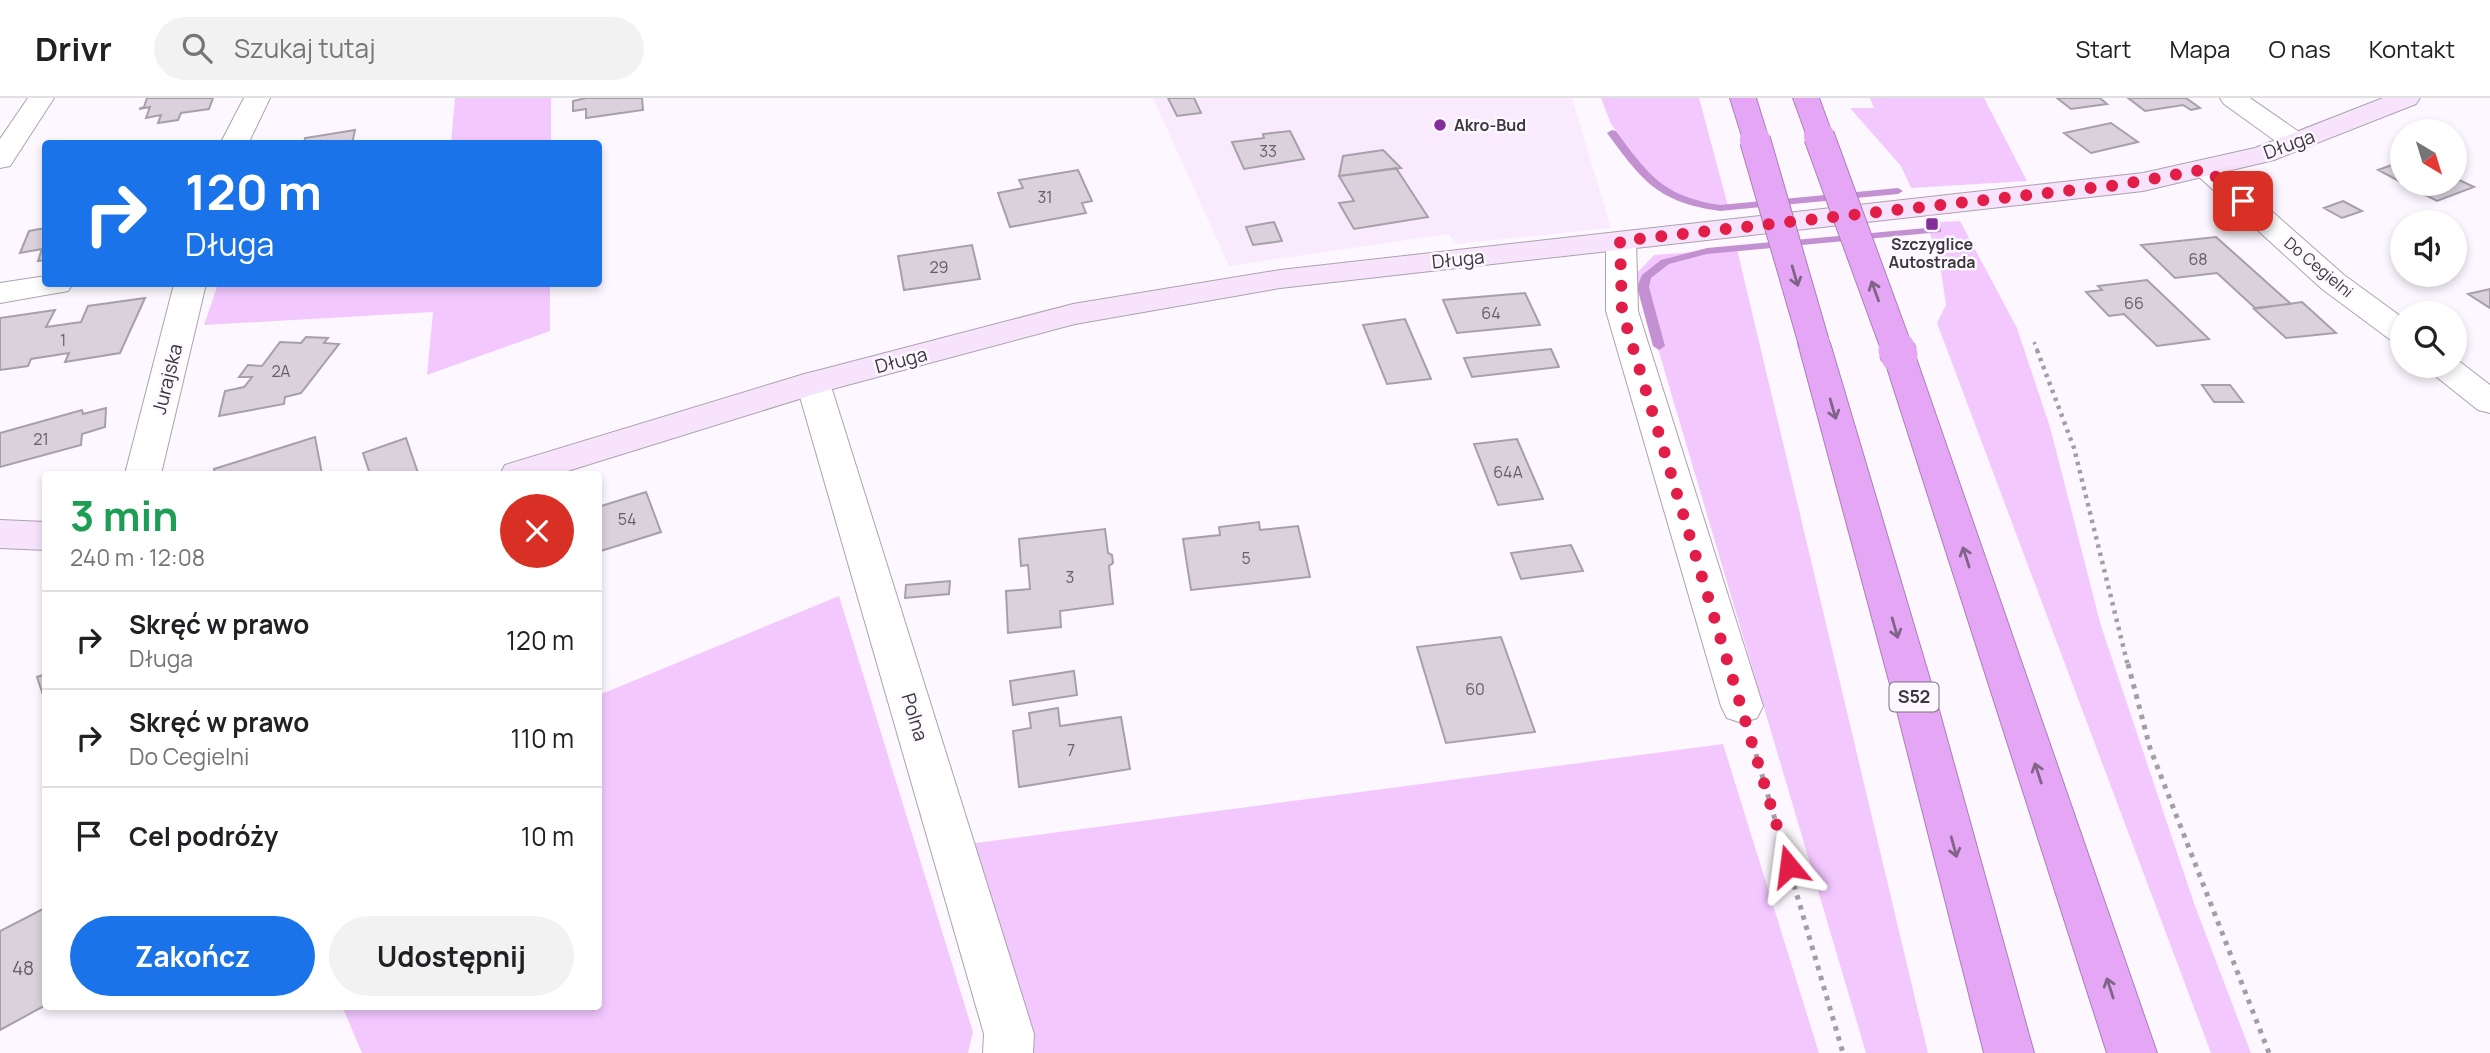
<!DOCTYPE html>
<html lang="pl">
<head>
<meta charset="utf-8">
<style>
	body { margin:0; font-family:Manrope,sans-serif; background:#f2f2f2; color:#202124; height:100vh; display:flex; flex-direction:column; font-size:26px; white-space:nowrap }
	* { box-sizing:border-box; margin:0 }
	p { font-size:23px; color:#757577 }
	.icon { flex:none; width:38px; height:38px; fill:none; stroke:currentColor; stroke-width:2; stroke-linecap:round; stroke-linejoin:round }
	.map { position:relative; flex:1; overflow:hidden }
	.details { position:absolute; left:42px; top:373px; width:560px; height:539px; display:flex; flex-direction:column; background:#fff; border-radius:7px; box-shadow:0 4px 10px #0003 }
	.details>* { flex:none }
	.hud { position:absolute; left:42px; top:42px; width:560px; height:147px; border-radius:7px; box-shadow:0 4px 10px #0003; background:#1a73e8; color:#fff; overflow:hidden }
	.needle { width:46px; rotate:142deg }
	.buttons { position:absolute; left:2390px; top:21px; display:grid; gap:14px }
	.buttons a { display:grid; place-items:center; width:77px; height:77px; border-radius:50%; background:#fff; box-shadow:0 4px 10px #0003; font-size:35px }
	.pin { position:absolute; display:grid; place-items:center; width:60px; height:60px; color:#fff; margin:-30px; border-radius:14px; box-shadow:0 4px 10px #0006 }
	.me { position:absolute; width:77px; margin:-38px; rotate:344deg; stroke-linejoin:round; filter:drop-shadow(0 0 5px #0008) }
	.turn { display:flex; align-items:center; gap:24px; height:147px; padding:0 28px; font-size:32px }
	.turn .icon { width:91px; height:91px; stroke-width:2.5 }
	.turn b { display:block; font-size:49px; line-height:60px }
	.round { display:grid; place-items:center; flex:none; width:74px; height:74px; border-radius:37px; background:#f2f2f2 }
	.summary { display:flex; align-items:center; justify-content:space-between; height:119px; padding:0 28px }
	h1 { font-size:42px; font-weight:700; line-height:52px; color:#1e9e55 }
	.button { display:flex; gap:14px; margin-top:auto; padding:14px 28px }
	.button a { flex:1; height:80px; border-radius:42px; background:#1a73e8; color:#fff; font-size:28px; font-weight:700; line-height:80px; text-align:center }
	.button a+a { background:#f2f2f2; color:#202124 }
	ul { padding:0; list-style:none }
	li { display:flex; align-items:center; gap:21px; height:98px; padding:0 28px; border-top:2px solid #e0e0e0 }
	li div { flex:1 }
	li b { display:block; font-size:26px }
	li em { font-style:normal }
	header { display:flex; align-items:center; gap:42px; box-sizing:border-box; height:98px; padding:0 35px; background:#fff; border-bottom:2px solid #e0e0e0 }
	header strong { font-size:33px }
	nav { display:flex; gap:38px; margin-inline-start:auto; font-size:24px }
	.search { width:490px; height:63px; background:#f2f2f2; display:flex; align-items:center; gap:18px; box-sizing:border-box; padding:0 24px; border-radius:38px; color:#757577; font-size:26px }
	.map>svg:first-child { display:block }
	.built { fill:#f9ebfd }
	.green { fill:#f3c8ff }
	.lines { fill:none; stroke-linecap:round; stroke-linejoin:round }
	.stream { fill:#c390d1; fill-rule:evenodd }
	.building { fill:#dad1dc; stroke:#a79faa; stroke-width:2 }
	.street-casing { stroke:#aba2ad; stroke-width:2 }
	.secondary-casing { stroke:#aba2ad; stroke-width:2 }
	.highway-casing { stroke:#a980b5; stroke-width:2 }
	.path-far2 { stroke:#a29ea4; stroke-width:3.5; stroke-dasharray:2.5 4.5; stroke-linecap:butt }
	.path-far1 { stroke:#a29ea4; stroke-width:4.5; stroke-dasharray:3.5 5; stroke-linecap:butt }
	.path { stroke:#a29ea4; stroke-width:5; stroke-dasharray:4.5 6; stroke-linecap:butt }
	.street { fill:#fff; fill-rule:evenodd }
	.secondary { fill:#f7e4fc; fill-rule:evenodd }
	.highway { fill:#e4a6f5; fill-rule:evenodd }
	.highway-bridge-far1-casing { stroke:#a980b5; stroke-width:32; stroke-linecap:butt }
	.highway-bridge-casing { stroke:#a980b5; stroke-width:38; stroke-linecap:butt }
	.highway-bridge-far1 { stroke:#e4a6f5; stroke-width:30 }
	.highway-bridge { stroke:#e4a6f5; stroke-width:37 }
	.oneway { stroke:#7f6487 }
	.route { stroke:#e11d48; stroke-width:12; stroke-dasharray:0 21.6 }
	.poi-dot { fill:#852d9b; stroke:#fdf8ff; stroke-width:2.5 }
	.labels { text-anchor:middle; stroke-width:5; stroke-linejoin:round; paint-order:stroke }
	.far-poi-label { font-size:16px; font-weight:bold; fill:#3c383d; stroke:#fdf8ff; text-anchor:start }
	.number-label { font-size:16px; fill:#645e65 }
	.far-street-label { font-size:16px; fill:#3c383d; stroke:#fdf8ff }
	.shield { fill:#fdf8ff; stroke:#767277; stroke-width:2 }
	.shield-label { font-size:18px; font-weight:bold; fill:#3c383d }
	.street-label { font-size:19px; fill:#3c383d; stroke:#fdf8ff }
	.near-number-label { font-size:19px; fill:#645e65 }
</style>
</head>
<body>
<header>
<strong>Drivr</strong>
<div class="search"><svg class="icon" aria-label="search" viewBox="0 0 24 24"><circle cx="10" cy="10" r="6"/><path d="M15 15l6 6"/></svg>Szukaj tutaj</div>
<nav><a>Start</a><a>Mapa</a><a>O nas</a><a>Kontakt</a></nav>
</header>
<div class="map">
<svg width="2490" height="955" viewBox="0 0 2490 955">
	<rect width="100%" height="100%" fill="#fdf8ff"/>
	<!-- built -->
	<path class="built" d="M1153,0H1572L1611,130L1457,146L1448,136L1229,168Z"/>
	<!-- green -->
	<path class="green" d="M455,0H551V45H451Z
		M1601,0H1699L1728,108L1694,106L1668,96L1655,85L1611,26Z
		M1870,0H1984L2027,83L1911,90L1901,68L1850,10H1874Z
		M1960,123L2017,230L2050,329L2101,528L2195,808L2251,955H2211L1937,225L1946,207L1939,160L1926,125Z
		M1737,151L1928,955H1866L1636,176L1654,157Z
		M218,186H550V233L427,277L433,214L204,227Z
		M839,498L973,934L968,955H362L342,908H598L599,597Z
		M1723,646L1819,955H1029L968,746Z"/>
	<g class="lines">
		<!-- stream -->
		<path class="stream" d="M1612,32L1616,33C1649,77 1662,98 1720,107L1898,90L1903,93L1898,96L1720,113C1658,104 1643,84 1607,35Z
			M1937,129L1941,130V134L1707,156L1669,166L1651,180L1649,189L1665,248L1659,252L1653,248L1637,189L1642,177L1661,162L1707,150Z"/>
	</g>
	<!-- building -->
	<path class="building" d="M147,0H213L209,11L181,15L178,22L158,25L161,17L146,20L150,9L139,11L144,9Z
		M642,0L643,12L586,20V11L573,13V3L586,0Z
		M1168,0H1194L1201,15L1177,18Z
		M2057,0H2100L2107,6L2071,11Z
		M2128,0H2186L2200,10L2191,12L2183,7L2145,13Z
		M2111,25L2138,44L2091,55L2064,35Z
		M355,32L352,46H304L305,40Z
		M1290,33L1304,61L1244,71L1232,44L1264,40L1263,36Z
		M1383,52L1401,70L1339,78L1343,58Z
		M2403,63V85L2378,72Z
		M1396,70L1428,119L1354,131L1339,105L1354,103L1339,78Z
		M1078,72L1092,103L1082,105L1086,115L1010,129L998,95L1023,90L1019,82Z
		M2455,80L2474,89L2437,103L2404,86H2455Z
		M2343,103L2362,113L2342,120L2324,110Z
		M1274,124L1282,143L1253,147L1246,129Z
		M46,130V162L38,163L42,151L20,155L29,133Z
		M2216,139L2291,206L2255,210L2217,175L2175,180L2141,147Z
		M972,147L980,181L904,192L898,158Z
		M2147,182L2209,241L2157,248L2124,216L2109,218L2086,194L2102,192L2098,188Z
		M2490,191V210L2468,196Z
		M1525,195L1540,227L1457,235L1443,202Z
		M145,200L120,255L65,264L69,255L31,261L28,268L0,272V220L55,212L46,229L81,224L88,208Z
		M2302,204L2336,235L2286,240L2254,211Z
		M1405,221L1431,281L1387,286L1363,227Z
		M306,239L328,240L324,245L339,246L301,295L285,299L284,306L219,318L225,293L244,289L252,279H239L248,267L262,268L280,244L301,245Z
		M1551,251L1559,269L1472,279L1464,260Z
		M2202,287H2230L2243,304H2214Z
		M106,310L105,329L82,336L81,347L0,369V335L82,312L83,316Z
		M315,339L322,376H215L214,371Z
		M406,340L418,375L370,376L363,355Z
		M1517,341L1543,401L1498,407L1474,346Z
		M646,394L661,434L598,454V409Z
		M1259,424L1260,432L1298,428L1310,479L1191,492L1183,441L1220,437L1219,429Z
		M1105,431L1108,455L1112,457L1113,465L1109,468L1113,506L1060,513L1061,529L1008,535L1006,493L1030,491L1028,467L1021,468L1019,441Z
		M1571,447L1583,473L1521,481L1511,455Z
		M950,483L949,496L905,500L906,487Z
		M1501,539L1535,634L1446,645L1417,549Z
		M1074,573L1077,597L1013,607L1010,583Z
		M46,576V606L37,579Z
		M1058,610L1060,628L1121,619L1130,671L1019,689L1013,633L1031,630L1029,615Z
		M43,811L46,821V907L0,932V833Z"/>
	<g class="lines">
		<!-- street casing -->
		<g class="street-casing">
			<path id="street" d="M28,0H54L10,68L0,70V41Z
				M244,0H270L248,46H220Z
				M2220,0H2250L2305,38L2309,44L2305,50L2295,52L2285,50L2224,6Z
				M2207,62L2217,65L2344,177L2403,220V246L2392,243L2322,191L2197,77L2193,71L2197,65Z
				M1621,134L1632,137L1636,143L1638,213L1763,608L1757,620L1742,625L1727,620L1721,608L1606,213V143L1610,137Z
				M46,178V186H73L68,193L0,205V185Z
				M174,186H206L161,376H125Z
				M2455,260L2490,287V315L2478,312L2433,276L2428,268H2455Z
				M813,274L825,277L830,285L1034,936L1033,955H983L984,936L796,285L801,277Z"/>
		</g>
		<!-- secondary casing -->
		<g class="secondary-casing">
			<path id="secondary" d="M2383,0H2420L2416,6L2274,62L2143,93L1280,190L1075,226L825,293L558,376H500L505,367L801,277L1073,206L1280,172L2143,75L2255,50Z
				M0,422L46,424V452L0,450Z"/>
		</g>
		<!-- highway casing -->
		<g class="highway-casing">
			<path id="highway" d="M1730,0H1756L1769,42L1765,48L1755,50L1745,48Z
				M1793,0H1819L1833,38L1829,44L1819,46L1809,44Z
				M1814,235L1826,238L1830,245L1937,605L2034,955H1984L1895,605L1798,245L1802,238Z
				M1899,246L1911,250L1915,257L2157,955H2107L1883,257L1887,250Z"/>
		</g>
		<!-- path-far2 -->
		<path class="path-far2" d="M2034,244L2038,254"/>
		<!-- path-far1 -->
		<path class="path-far1" d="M2037,252L2074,350L2128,568"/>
		<!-- path -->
		<path class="path" d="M2128,566L2150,650L2269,955
			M1753,646L1843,955"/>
		<!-- street -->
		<use href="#street" class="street"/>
		<!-- secondary -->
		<use href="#secondary" class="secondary"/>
		<!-- highway -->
		<use href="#highway" class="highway"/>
		<!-- highway-bridge-far1 casing -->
		<g class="highway-bridge-far1-casing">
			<path id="highway-bridge-far1" d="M1819,38L1898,254
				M1755,42L1814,245"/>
		</g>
		<!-- highway-bridge casing -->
		<g class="highway-bridge-casing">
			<path id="highway-bridge" d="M1897,252L1899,257"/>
		</g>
		<!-- highway-bridge-far1 -->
		<use href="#highway-bridge-far1" class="highway-bridge-far1"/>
		<!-- highway-bridge -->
		<use href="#highway-bridge" class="highway-bridge"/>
	</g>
	<!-- one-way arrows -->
	<defs><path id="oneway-shaft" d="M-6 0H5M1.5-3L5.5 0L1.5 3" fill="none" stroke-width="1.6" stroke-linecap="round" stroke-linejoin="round" transform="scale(1.75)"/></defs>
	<g class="oneway">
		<use href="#oneway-shaft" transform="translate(1795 178) rotate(74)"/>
		<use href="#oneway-shaft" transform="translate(1875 193) rotate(-110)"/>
		<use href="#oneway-shaft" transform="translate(1833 311) rotate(74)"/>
		<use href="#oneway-shaft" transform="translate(1966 459) rotate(-108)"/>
		<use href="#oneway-shaft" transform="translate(1895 530) rotate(74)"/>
		<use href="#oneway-shaft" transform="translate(2038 675) rotate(-108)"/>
		<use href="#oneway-shaft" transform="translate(1954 749) rotate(75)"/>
		<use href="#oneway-shaft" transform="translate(2110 890) rotate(-108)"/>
	</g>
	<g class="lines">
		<!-- route -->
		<path class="route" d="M1789,768L1622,213L1620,143L2118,87L2207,71L2243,103"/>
	</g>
	<!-- markers -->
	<g class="poi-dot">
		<circle cx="1440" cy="27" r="7"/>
		<rect x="1925" y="119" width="14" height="14" rx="3.5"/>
	</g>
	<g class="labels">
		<!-- far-poi labels -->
		<g class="far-poi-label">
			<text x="1454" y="33">Akro-Bud</text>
			<text x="1932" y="152" text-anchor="middle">Szczyglice<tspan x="1932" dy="18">Autostrada</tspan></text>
		</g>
		<!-- number labels -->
		<g class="number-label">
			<text x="1268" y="59">33</text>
			<text x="1045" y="105">31</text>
			<text x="2198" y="167">68</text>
			<text x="939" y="175">29</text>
			<text x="2134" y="211">66</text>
			<text x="1491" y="221">64</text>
			<text x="63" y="248">1</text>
			<text x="281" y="279">2A</text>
			<text x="41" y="347">21</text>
			<text x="1508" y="380">64A</text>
			<text x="627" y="427">54</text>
			<text x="1246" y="466">5</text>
			<text x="1070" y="485">3</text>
			<text x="1475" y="597">60</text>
			<text x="1071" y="658">7</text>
		</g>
		<!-- far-street labels -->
		<g class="far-street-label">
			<text transform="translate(2319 169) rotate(40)" y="6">Do Cegielni</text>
		</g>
		<!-- shield labels -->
		<rect class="shield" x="1889.5" y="584.5" width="49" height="29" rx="5"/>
		<g class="shield-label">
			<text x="1914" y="605">S52</text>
		</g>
		<!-- street labels -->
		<g class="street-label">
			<text transform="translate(2289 46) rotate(-20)" y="7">Długa</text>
			<text transform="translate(1458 161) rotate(-6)" y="7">Długa</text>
			<text transform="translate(901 262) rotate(-15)" y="7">Długa</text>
			<text transform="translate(167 281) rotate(-76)" y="7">Jurajska</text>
			<text transform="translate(915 619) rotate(73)" y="7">Polna</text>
		</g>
		<!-- near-number labels -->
		<g class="near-number-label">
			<text x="23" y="877">48</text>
		</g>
	</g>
</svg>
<div class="buttons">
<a><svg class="needle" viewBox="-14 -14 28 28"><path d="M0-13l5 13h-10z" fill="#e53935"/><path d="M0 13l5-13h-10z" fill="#757577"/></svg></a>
<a><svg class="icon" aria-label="sound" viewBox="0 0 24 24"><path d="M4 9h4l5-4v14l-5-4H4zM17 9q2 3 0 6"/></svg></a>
<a><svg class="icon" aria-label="search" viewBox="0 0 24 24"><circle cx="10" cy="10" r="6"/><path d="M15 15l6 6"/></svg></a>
</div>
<div class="pin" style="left:2243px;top:103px;background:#d93025"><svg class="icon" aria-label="arrive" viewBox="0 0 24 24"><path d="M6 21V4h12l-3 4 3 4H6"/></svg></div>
<svg class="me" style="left:1789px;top:768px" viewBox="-20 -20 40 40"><path d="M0-17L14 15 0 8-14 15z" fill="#e11d48" stroke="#fff" stroke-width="4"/></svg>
<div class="hud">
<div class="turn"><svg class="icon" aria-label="right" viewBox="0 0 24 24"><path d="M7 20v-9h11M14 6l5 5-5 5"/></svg><div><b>120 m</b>Długa</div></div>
</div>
<section class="details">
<div class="summary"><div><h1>3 min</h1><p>240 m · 12:08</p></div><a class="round" style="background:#d93025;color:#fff"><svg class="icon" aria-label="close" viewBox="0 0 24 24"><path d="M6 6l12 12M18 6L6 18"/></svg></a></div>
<ul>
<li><svg class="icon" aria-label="right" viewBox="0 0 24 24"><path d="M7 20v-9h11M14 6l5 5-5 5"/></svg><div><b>Skręć w prawo</b><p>Długa</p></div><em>120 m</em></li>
<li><svg class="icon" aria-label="right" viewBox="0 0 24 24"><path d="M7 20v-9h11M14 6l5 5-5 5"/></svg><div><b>Skręć w prawo</b><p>Do Cegielni</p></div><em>110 m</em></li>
<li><svg class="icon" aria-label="arrive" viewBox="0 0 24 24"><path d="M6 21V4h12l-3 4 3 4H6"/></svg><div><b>Cel podróży</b></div><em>10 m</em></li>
</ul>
<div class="button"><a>Zakończ</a><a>Udostępnij</a></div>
</section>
</div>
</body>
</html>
